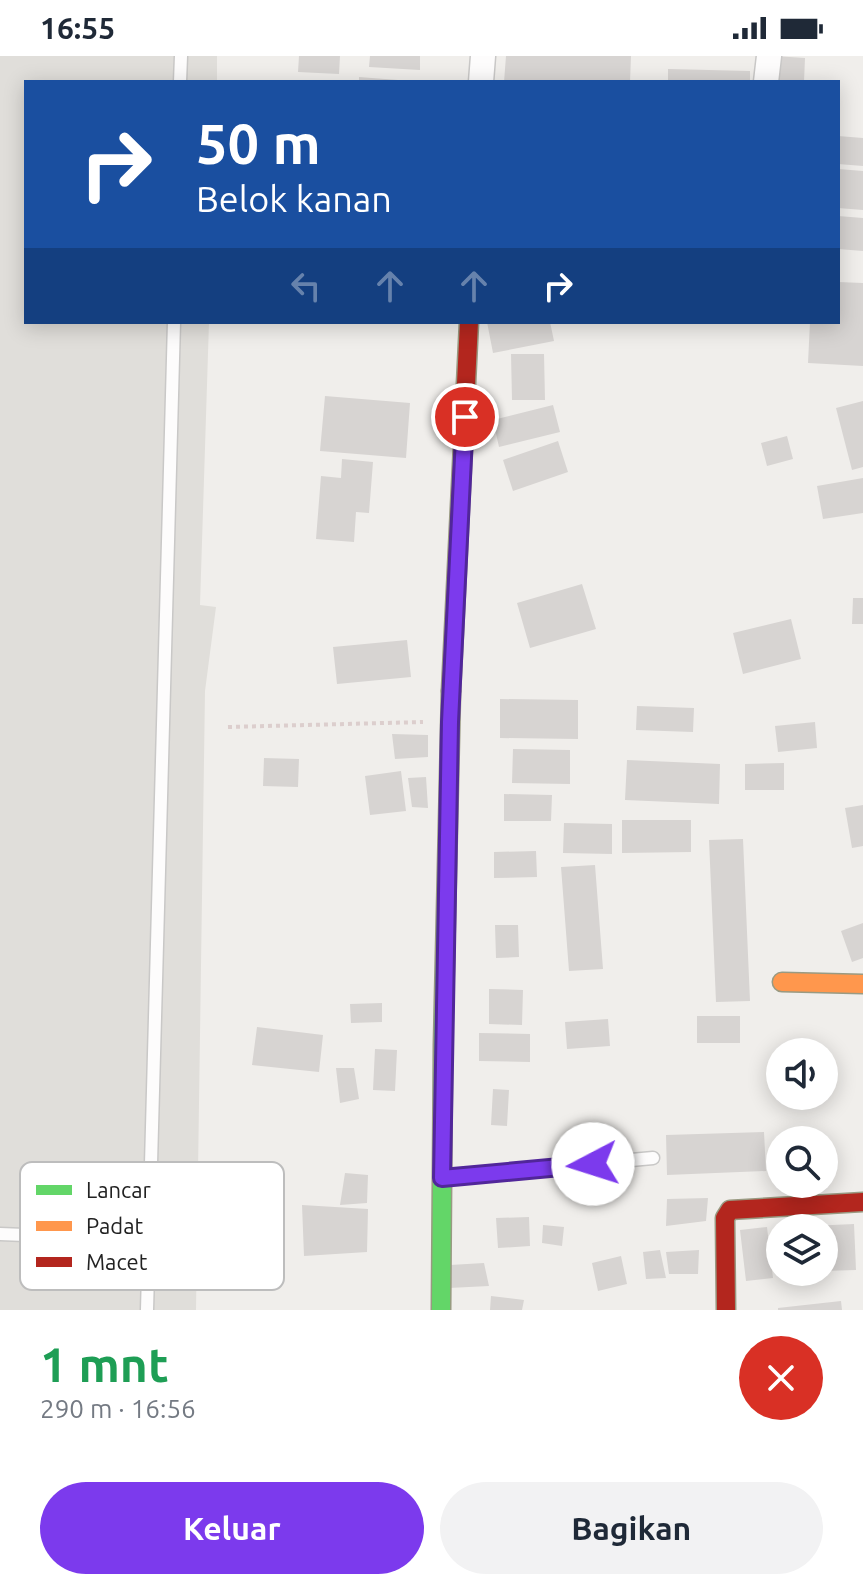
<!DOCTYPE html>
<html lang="id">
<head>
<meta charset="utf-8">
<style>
	body { margin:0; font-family:Ubuntu,sans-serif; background:#f2f2f3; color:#1f2937; height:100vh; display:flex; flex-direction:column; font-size:30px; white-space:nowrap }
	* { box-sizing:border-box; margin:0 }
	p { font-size:26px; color:#747a83 }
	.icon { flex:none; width:44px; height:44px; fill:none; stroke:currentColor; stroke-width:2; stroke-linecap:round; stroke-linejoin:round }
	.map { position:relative; height:1254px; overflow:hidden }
	.sheet { display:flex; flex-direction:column; background:#fff; flex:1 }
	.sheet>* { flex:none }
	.hud { position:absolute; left:24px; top:24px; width:816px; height:244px; border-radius:0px; box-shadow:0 4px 20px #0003; background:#1a4fa0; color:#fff; overflow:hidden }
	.fabs { position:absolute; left:766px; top:982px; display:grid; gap:16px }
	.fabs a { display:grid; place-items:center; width:72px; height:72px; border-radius:50%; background:#fff; box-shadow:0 4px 20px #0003; font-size:40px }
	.pin { position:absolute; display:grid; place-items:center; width:68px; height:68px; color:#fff; margin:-34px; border:4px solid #fff; border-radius:50%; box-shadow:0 2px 8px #0007 }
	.me { position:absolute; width:88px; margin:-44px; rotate:265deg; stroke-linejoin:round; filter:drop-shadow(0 0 6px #0008) }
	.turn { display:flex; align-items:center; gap:28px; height:168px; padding:0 40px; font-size:36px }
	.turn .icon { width:104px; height:104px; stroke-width:2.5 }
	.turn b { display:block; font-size:56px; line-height:68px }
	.lanes { display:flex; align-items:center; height:76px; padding:0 40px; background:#0003; justify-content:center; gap:40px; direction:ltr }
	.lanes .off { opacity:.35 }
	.round { display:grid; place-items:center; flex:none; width:84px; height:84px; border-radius:42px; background:#f2f2f3 }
	.head { display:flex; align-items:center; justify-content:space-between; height:136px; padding:0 40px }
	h1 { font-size:48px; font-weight:700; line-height:60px; color:#1e9e55 }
	.button { display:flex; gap:16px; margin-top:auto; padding:16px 40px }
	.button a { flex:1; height:92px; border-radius:48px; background:#7c3aed; color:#fff; font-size:32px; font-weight:700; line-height:92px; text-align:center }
	.button a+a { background:#f2f2f3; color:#1f2937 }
	.status { display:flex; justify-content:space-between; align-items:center; height:56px; padding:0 40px; background:#fff; direction:ltr }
	.status svg { height:22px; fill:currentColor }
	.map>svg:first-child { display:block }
	.airport { fill:#e0deda }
	.building { fill:#d7d4d2 }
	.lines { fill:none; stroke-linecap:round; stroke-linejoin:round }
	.lane-casing { stroke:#c9c8c7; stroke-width:15 }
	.street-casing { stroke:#c9c8c7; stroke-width:27 }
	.fast-casing { stroke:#999a82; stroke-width:21 }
	.slow-casing { stroke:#999a82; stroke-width:21 }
	.jam-casing { stroke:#999a82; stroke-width:21 }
	.path { stroke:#dccecd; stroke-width:4; stroke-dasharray:4 4; stroke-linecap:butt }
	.lane { stroke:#fdfcfc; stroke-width:12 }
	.street { stroke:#fdfcfc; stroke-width:24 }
	.fast { stroke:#63d668; stroke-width:18 }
	.slow { stroke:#ff974d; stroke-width:18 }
	.jam { stroke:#b3261e; stroke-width:18 }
	.route-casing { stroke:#51269a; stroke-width:20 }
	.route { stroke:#7c3aed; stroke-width:14 }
	.key { fill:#fff; stroke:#bdbdbd; stroke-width:2 }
	.key-label { font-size:22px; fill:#222 }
</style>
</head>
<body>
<div class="status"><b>16:55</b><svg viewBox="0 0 49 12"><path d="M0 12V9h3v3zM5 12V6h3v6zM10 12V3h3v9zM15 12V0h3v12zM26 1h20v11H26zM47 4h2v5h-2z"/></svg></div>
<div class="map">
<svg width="863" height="1254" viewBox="0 0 863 1254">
	<rect width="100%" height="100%" fill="#f0eeeb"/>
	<!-- airport -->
	<path class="airport" d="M0,0H217V26H26V266H209L200,549L216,551L205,635L196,1254H0Z"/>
	<!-- building -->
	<path class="building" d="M299,0H340L339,18L298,16Z
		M370,0H420V14L369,11Z
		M506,0H631L630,26H504Z
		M774,0L805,2L804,26H773Z
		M668,13L750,15V26H668Z
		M359,21L398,24V26H359Z
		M838,80L863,82V110L838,108Z
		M838,113L863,115V154L838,152Z
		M838,160L863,162V195L838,193Z
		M838,226L863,227V310L808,307L810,266H838Z
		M487,266H550L554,285L493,297Z
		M511,298H544L545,344H512Z
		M325,340L410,347L406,402L320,395Z
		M863,345V411L852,414L836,352Z
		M553,349L560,376L499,391L493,364Z
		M787,380L793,403L767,410L761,387Z
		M558,385L568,416L513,435L503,404Z
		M342,403L373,406L369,457L356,456L354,486L316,483L321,420L341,422Z
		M863,422V457L823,463L817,430Z
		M582,528L596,573L530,592L517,547Z
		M853,542H863V568H852Z
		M791,563L801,603L743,618L733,577Z
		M407,584L411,621L337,628L333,591Z
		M500,643L578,644V683L500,682Z
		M637,650L694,652L693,676L636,674Z
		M815,666L817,692L778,696L775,670Z
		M392,678L428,679V701L395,703Z
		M513,693L570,694V728L512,727Z
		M264,702L299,703L298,731L263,730Z
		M627,704L720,708L719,748L625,744Z
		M784,707V734H745V708Z
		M401,715L406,755L370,759L365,720Z
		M426,721L428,752L412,751L408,722Z
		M504,738L552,739L551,765H504Z
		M863,749V790L852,792L845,752Z
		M622,764H691V796L622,797Z
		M564,767L612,768V798L563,797Z
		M743,783L750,945L716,946L709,784Z
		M536,795L537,821L494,822V796Z
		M595,809L603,913L569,915L561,811Z
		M863,867V902L852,906L841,875Z
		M495,869H518L519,901L496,902Z
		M489,933L523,934L522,969L489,968Z
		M382,947V966L351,967L350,948Z
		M697,960H740V987H697Z
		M608,963L610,990L567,993L565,966Z
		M257,971L323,979L319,1016L252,1009Z
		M479,977L530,978V1006L479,1005Z
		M375,993L397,994L395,1035L373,1034Z
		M336,1012H354L359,1043L340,1047Z
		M493,1033L509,1034L507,1070L491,1069Z
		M764,1076L766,1115L667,1119L666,1079Z
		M345,1117L368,1119L367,1147L340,1149Z
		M708,1142L706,1165L666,1170L667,1143Z
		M302,1149L368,1153L367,1196L304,1200Z
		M529,1161L530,1190L498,1192L496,1162Z
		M854,1168L856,1214L824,1215V1172H811V1170Z
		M543,1169L564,1171L562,1190L542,1187Z
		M767,1171L773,1222L746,1225L740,1174Z
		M660,1194L666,1222L646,1223L643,1196Z
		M699,1194L698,1218H669L666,1196Z
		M621,1200L627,1228L598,1235L592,1207Z
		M484,1207L489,1230L449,1232L450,1209Z
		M491,1240L524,1244L522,1254H490Z
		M841,1245L842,1254H778V1252Z"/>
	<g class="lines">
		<!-- lane casing -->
		<g class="lane-casing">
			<path id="lane" d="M180,26L181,0
				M445,1121L653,1102
				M0,1178L149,1184
				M147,1254L174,266"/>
		</g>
		<!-- street casing -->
		<g class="street-casing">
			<path id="street" d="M481,26L483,0
				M766,26L769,0"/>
		</g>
		<!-- fast casing -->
		<g class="fast-casing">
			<path id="fast" d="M441,1254L443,989L451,635"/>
		</g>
		<!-- slow casing -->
		<g class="slow-casing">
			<path id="slow" d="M782,926L863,928"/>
		</g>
		<!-- jam casing -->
		<g class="jam-casing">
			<path id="jam" d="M451,635L469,266
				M726,1254L725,1162L730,1154L863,1146"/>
		</g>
		<!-- path -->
		<path class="path" d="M228,671L423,666"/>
		<!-- lane -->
		<use href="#lane" class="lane"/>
		<!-- street -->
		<use href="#street" class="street"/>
		<!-- fast -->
		<use href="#fast" class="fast"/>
		<!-- slow -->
		<use href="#slow" class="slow"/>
		<!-- jam -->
		<use href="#jam" class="jam"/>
	</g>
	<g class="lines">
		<!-- route casing -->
		<g class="route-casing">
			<path id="route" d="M465,361L450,666L442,1122L593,1108"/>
		</g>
		<!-- route -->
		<use href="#route" class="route"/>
	</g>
	<!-- legend -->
	<rect x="20" y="1106" width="264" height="128" rx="12" class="key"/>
	<rect x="36" y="1129" width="36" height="10" fill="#63d668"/>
	<rect x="36" y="1165" width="36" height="10" fill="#ff974d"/>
	<rect x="36" y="1201" width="36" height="10" fill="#b3261e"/>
	<g class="key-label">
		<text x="86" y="1142">Lancar</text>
		<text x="86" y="1178">Padat</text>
		<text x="86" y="1214">Macet</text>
	</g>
</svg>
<div class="fabs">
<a><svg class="icon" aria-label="sound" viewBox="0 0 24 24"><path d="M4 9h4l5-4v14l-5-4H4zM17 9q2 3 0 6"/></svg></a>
<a><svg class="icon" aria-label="search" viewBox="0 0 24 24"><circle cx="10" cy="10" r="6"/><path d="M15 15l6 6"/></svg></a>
<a><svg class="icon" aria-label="layers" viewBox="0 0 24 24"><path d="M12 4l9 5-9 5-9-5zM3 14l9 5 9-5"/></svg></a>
</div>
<div class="pin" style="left:465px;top:361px;background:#d93025"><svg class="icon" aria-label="arrive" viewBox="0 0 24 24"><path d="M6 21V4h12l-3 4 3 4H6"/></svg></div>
<svg class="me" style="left:593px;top:1108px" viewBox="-20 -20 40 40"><circle r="19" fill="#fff"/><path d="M0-13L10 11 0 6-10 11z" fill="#7c3aed"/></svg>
<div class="hud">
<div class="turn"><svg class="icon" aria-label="right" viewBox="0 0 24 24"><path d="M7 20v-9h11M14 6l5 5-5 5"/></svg><div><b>50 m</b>Belok kanan</div></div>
<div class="lanes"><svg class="icon off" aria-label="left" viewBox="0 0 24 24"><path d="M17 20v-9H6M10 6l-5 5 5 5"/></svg><svg class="icon off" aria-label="ahead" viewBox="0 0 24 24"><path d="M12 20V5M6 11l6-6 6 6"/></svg><svg class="icon off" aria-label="ahead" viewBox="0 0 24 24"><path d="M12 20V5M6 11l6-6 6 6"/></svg><svg class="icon" aria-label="right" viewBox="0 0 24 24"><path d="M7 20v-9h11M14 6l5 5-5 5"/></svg></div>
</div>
</div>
<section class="sheet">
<div class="head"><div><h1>1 mnt</h1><p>290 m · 16:56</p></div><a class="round" style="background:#d93025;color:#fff"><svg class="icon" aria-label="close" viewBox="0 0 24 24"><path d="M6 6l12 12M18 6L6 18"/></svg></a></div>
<div class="button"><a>Keluar</a><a>Bagikan</a></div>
</section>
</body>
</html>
